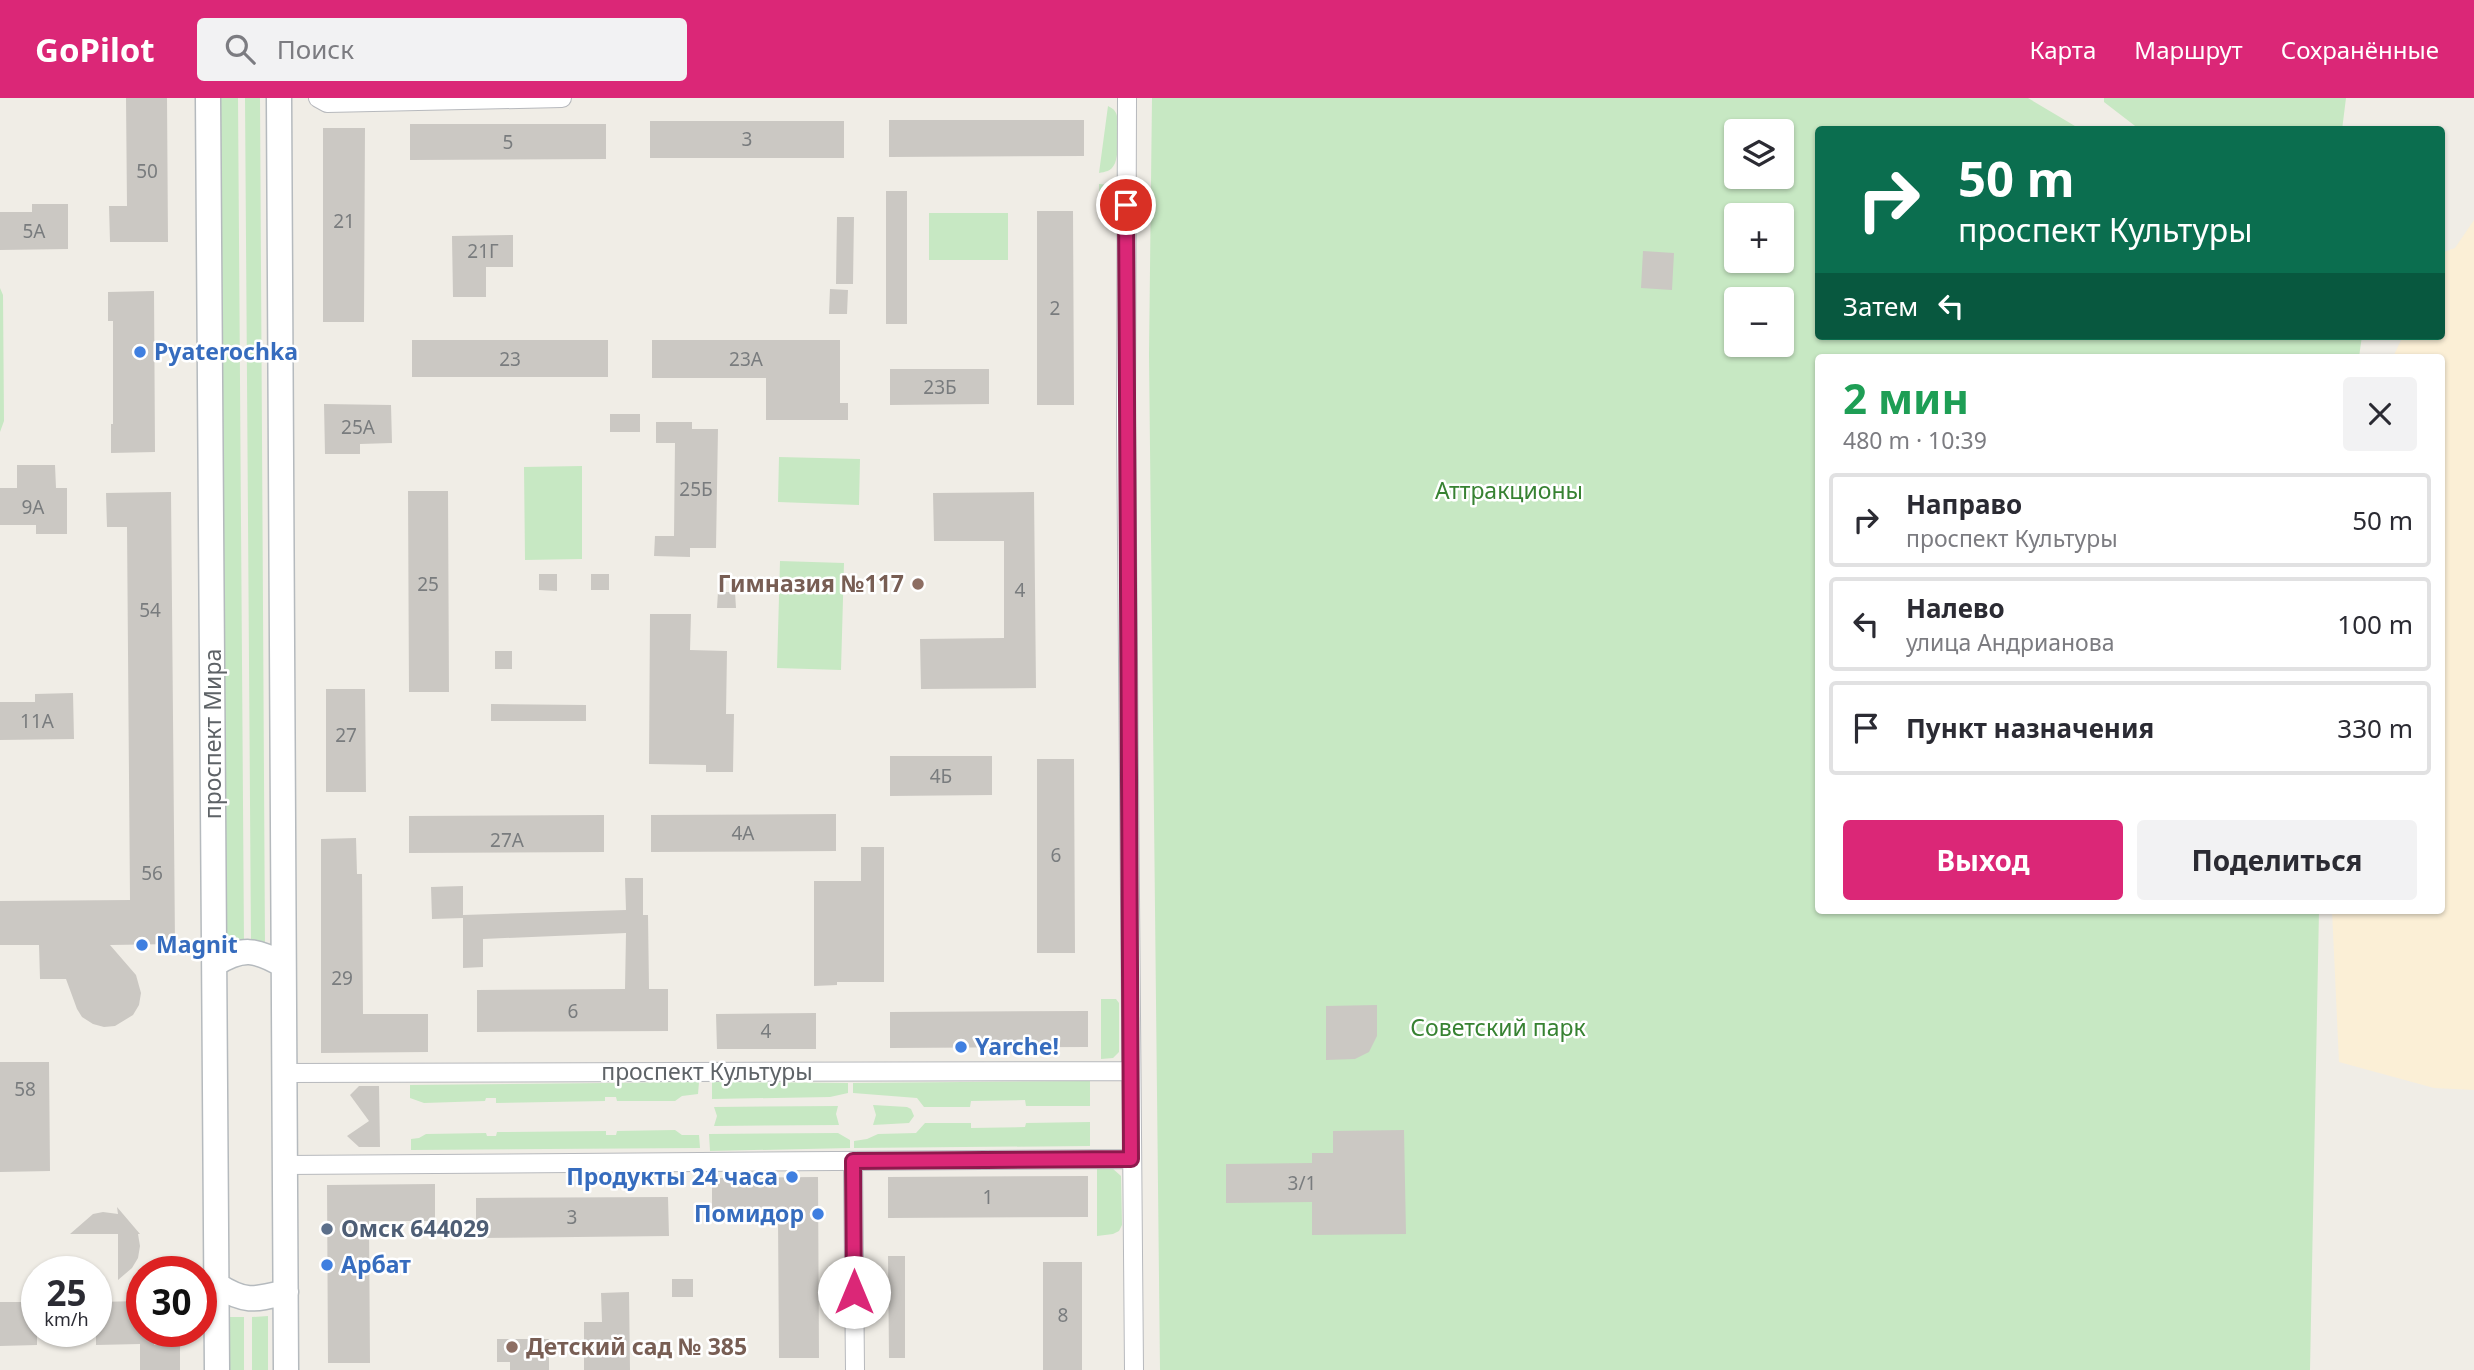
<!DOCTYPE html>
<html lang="ru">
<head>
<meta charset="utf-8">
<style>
	body { margin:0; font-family:"Noto Sans",sans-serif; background:#f2f2f3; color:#2b2b33; height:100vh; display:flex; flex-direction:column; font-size:26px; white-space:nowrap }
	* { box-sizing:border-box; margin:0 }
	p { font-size:23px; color:#7c7c81 }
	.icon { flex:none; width:38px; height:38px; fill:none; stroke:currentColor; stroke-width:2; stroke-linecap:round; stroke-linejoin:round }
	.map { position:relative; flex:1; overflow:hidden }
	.panel { position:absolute; left:1815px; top:256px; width:630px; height:560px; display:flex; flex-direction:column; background:#fff; border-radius:7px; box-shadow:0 2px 5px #0004 }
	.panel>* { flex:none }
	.hud { position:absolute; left:1815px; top:28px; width:630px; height:214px; border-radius:7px; box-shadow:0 2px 5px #0004; background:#0b6e4f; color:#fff; overflow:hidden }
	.tools { position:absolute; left:1724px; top:21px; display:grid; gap:14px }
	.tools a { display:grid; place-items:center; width:70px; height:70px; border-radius:7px; background:#fff; box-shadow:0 2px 5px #0004; font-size:35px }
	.speed { position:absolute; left:21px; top:1158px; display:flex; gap:14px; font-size:35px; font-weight:700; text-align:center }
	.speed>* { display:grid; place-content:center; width:91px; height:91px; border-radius:50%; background:#fff; box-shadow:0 2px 5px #0004; line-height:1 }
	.speed small { font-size:18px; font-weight:400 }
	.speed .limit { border:10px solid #d22; background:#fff; color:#111 }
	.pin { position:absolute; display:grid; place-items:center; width:60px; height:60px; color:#fff; margin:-30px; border:4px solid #fff; border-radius:50%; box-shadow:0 2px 7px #0007 }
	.me { position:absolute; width:77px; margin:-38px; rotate:0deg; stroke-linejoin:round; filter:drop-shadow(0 0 5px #0008) }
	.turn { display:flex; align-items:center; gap:24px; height:147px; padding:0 28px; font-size:32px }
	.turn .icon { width:91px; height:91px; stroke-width:2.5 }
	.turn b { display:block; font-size:49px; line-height:60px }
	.then { display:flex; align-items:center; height:66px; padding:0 28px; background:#0003; gap:14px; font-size:26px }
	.round { display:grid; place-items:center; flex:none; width:74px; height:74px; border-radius:7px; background:#f2f2f3 }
	.headline { display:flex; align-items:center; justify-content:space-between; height:119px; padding:0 28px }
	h1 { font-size:42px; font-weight:700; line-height:52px; color:#1e9e55 }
	.button { display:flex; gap:14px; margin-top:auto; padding:14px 28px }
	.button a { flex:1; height:80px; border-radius:7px; background:#db2777; color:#fff; font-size:28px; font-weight:700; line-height:80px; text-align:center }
	.button a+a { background:#f2f2f3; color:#2b2b33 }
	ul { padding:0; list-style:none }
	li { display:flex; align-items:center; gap:21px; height:94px; margin:0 14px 10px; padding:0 14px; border:4px solid #e1e1e2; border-radius:7px }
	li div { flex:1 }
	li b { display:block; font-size:26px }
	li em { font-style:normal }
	header { display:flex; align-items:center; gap:42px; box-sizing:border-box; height:98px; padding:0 35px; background:#db2777; color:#fff }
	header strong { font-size:33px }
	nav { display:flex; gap:38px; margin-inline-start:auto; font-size:24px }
	.search { width:490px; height:63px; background:#f2f2f3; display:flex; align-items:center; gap:18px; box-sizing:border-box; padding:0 24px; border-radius:7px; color:#7c7c81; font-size:26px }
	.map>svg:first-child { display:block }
	.green { fill:#c7e8c3; fill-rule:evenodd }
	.sand { fill:#fbefd6 }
	.building { fill:#cbc8c3 }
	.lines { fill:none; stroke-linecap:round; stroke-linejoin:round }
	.street-casing { stroke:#b7b9bd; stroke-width:20 }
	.secondary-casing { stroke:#b5babe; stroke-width:27 }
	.street { stroke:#fff; stroke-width:18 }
	.secondary { stroke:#fff; stroke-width:24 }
	.route-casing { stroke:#8e194d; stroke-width:18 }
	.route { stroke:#db2777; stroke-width:12 }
	.shop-dot { fill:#3f7fe0; stroke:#fff; stroke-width:2.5 }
	.education-dot { fill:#8d6e63; stroke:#fff; stroke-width:2.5 }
	.service-dot { fill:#5c6f8a; stroke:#fff; stroke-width:2.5 }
	.labels { text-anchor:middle; stroke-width:5; stroke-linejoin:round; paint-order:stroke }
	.number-label { font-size:19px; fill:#797c7e }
	.shop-label { font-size:23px; font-weight:bold; fill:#366cbe; stroke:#fff; text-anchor:start }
	.park-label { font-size:23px; fill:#378232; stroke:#fff }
	.education-label { font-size:23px; font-weight:bold; fill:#785e54; stroke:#fff; text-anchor:end }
	.street-label { font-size:23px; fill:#5e6367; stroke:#fff }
	.service-label { font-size:23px; font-weight:bold; fill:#4e5e75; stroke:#fff; text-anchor:start }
</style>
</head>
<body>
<header>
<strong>GoPilot</strong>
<div class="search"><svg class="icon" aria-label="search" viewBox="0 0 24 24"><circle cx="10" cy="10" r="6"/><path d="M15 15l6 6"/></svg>Поиск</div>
<nav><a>Карта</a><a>Маршрут</a><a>Сохранённые</a></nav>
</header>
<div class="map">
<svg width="2474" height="1272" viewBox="0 0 2474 1272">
	<rect width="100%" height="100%" fill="#f0ede6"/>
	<!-- green -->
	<path class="green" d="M220,0H238L244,846L224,852Z
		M245,0H260L265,849L251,845Z
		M1152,0H2028L2080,31L1818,32V238H2362L2359,259H1818V812H2319L2310,1272H1160L1149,257ZM1736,33H1782V79H1736ZM1736,117H1782V163H1736ZM1736,201H1782V247H1736Z
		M2104,0H2346L2342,32L2139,31L2104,4Z
		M1108,8C1113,11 1114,11 1116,15C1120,23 1119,60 1114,67C1111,73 1105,74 1099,75Z
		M1099,86L1111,87L1116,94L1117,108L1108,117H1100Z
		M929,115H1008V162H929Z
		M0,190L3,197L4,323L0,334Z
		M779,359L860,361L859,407L778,404Z
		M582,368V461L525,462L524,369Z
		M780,463L844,465L841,572L777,570Z
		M1101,901H1116L1119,905V954L1113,960L1101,961Z
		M1090,983V1008H1026L1025,1002L971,1003L970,1009H924L917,1000L853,995V985Z
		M699,984L698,996L682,998L675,1003H617L616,999H605V1003L496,1005V1000H486L485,1003L424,1005L410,1000V987Z
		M712,984L848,985V995L830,999L712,1001Z
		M873,1007L907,1009L911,1011L914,1018L909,1025L873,1027L876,1017Z
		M838,1008L836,1016L839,1027L714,1028L717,1018L714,1009Z
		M1090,1024V1048L854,1050V1043L867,1041L878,1036L916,1035L925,1025H971V1030L1025,1029L1026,1025Z
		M675,1032L682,1037H699L700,1050L411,1052V1041L419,1040L426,1036L486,1035L487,1038H496L497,1034L606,1033V1037H616L617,1033Z
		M838,1035L850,1042V1050L710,1053L709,1036Z
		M1097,1070H1112L1121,1078L1122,1127L1119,1133L1113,1136L1097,1138Z
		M268,1218V1272H252V1219Z
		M228,1219H244V1272H229Z"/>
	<!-- sand -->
	<path class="sand" d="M2474,122V992L2434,990L2339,964L2332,812H2441V259H2393L2403,238H2441V155L2455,150Z"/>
	<!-- building -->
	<path class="building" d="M126,0H167L168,144H110L109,108H127Z
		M889,22H1084V58L889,59Z
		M650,23H844V60H650Z
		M410,26H606V61L410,62Z
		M323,30H365L364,224H323Z
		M886,93H907V226H886Z
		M32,106H68V151L0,152V114H32Z
		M1037,113H1073L1074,307H1037Z
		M837,119H854L853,186H836Z
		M513,137V169H486V199H453L452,138Z
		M1643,153L1674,155L1672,192L1641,190Z
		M830,191L848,192L847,216H829Z
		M154,193L155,354L111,355V326H113V223H108V194Z
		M412,242H608V279H412Z
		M652,242H840V305H848V322H766V280H652Z
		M890,271H989V306L890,307Z
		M324,306L391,307L392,345L360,346V356H325Z
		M610,316H640V334H610Z
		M656,324H692V331H718L716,450H690V459L654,458L655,438H674L675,345H656Z
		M17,367H55L56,390H67V436H36V427H0V390H17Z
		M408,393H448L449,594H409Z
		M171,394L175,846L110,847L136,877L141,895L139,907L133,917L115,928L104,929L93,926L82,919L77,911L66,881H40L39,847H0V803L130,802L127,429H107L106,395Z
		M1034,394L1036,590L921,591L920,541L1004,540V443H934L933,395Z
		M539,476H557V493L539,492Z
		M591,476H609V492H591Z
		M718,494H735L736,510H717Z
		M650,516H691L690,552L727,553L726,616H734L733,674H706V667L649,666Z
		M495,553H512V571H495Z
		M326,591H365L366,694H326Z
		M73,595L74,641L0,642V604H35V596Z
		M491,606L586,607V623H491Z
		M890,658H992V697L890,698Z
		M1037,661H1074L1075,855H1037Z
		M836,716V753L651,754V717Z
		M604,717V754L409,755V718Z
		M356,740L357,776H362L363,916H428V954L321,955V741Z
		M861,749H884V884H837V887L814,888V783H861Z
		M625,780H643V817H648L649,891H668V933L477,934V892L625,891L626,835L483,841V869L463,870V820L432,821L431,789L463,788V817L626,812Z
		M1377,907V938L1369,954L1355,961L1326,962V908Z
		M1088,913V949L890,950V914Z
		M816,915V951H717L716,916Z
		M0,964H49L50,1073L0,1074Z
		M359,988H379L380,1049H359L347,1038L369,1023L350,997Z
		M1404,1032L1406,1136L1312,1137V1104L1226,1105V1066L1312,1065V1055H1333V1033Z
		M1088,1078V1119L888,1120V1079Z
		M818,1079L819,1260H779L778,1120H712V1080Z
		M435,1086V1123H369L370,1265H328L327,1087Z
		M668,1099L669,1138L476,1140V1100Z
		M117,1109L140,1136H138L140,1148L138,1160L132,1170L118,1182V1136H70L93,1116L103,1114L118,1116Z
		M888,1158H905V1260H889Z
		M1043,1164H1082V1272H1043Z
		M672,1181H693V1199H672Z
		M629,1194L630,1272H584V1224H602L601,1195Z
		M142,1203V1234H153L154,1247L180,1244V1272H140V1246L96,1247V1204Z
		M0,1204H37V1247L0,1248Z
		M497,1241H549V1272H510V1264H497Z"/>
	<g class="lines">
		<!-- street casing -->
		<g class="street-casing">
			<path id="street" d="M318,0L327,5L562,0
				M1127,0L1126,326L1134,1272
				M284,975L1130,973
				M853,1063L855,1272
				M285,1067L1131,1061"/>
		</g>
		<!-- secondary casing -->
		<g class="secondary-casing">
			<path id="secondary" d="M208,0L217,1272
				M279,0L286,1272
				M215,866C242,849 256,851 283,867
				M217,1187C245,1205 254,1202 286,1194"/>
		</g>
		<!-- street -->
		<use href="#street" class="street"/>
		<!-- secondary -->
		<use href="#secondary" class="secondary"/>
	</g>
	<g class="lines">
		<!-- route casing -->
		<g class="route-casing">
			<path id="route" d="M854,1194L853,1063L1131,1061L1126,107"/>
		</g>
		<!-- route -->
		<use href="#route" class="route"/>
	</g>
	<!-- markers -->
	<g class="shop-dot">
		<circle cx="140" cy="254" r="7"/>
		<circle cx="142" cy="847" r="7"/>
		<circle cx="961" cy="949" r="7"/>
		<circle cx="792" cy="1079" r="7"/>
		<circle cx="818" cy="1116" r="7"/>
		<circle cx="327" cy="1167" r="7"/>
	</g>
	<g class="education-dot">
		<circle cx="918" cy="486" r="7"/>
		<circle cx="512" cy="1249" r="7"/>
	</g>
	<circle class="service-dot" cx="327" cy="1131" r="7"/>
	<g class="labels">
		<!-- number labels -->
		<g class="number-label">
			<text x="747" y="48">3</text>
			<text x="508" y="51">5</text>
			<text x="147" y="80">50</text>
			<text x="344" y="130">21</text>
			<text x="34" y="140">5А</text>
			<text x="483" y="160">21Г</text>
			<text x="1055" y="217">2</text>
			<text x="510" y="268">23</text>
			<text x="746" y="268">23А</text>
			<text x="940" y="296">23Б</text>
			<text x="358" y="336">25А</text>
			<text x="696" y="398">25Б</text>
			<text x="33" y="416">9А</text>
			<text x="428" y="493">25</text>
			<text x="1020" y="499">4</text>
			<text x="150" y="519">54</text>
			<text x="37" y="630">11А</text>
			<text x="346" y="644">27</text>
			<text x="941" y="685">4Б</text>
			<text x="743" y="742">4А</text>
			<text x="507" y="749">27А</text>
			<text x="1056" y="764">6</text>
			<text x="152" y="782">56</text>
			<text x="342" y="887">29</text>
			<text x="573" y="920">6</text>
			<text x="766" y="940">4</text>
			<text x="25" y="998">58</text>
			<text x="1302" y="1092">3/1</text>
			<text x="988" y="1106">1</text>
			<text x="572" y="1126">3</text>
			<text x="1063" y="1224">8</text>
		</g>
		<!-- shop labels -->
		<g class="shop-label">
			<text x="154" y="262">Pyaterochka</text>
			<text x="156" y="855">Magnit</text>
			<text x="975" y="957">Yarche!</text>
			<text x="778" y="1087" text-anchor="end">Продукты 24 часа</text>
			<text x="804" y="1124" text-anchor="end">Помидор</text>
			<text x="341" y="1175">Арбат</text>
		</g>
		<!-- park labels -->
		<g class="park-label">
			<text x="1509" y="401">Аттракционы</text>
			<text x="1498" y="938">Советский парк</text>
		</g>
		<!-- education labels -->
		<g class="education-label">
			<text x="904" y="494">Гимназия №117</text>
			<text x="526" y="1257" text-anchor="start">Детский сад № 385</text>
		</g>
		<!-- street labels -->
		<g class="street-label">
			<text transform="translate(213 636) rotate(-90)" y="8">проспект Мира</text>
			<text x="707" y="982">проспект Культуры</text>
		</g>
		<!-- service labels -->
		<g class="service-label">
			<text x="341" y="1139">Омск 644029</text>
		</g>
	</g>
</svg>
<div class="tools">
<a><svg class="icon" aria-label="layers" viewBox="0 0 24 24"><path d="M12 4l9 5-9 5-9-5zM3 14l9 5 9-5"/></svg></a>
<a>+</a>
<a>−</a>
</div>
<div class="speed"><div>25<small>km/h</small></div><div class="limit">30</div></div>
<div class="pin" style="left:1126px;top:107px;background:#d93025"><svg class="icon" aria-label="arrive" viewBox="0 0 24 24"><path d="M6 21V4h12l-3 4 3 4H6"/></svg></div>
<svg class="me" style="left:854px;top:1194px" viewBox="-20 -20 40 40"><circle r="19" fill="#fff"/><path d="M0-13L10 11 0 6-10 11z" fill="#db2777"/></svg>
<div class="hud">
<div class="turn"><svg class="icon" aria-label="right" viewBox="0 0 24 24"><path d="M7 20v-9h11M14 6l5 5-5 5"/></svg><div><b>50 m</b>проспект Культуры</div></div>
<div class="then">Затем<svg class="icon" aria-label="left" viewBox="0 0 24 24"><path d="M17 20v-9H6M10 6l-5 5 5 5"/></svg></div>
</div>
<section class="panel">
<div class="headline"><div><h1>2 мин</h1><p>480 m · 10:39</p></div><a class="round"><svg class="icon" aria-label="close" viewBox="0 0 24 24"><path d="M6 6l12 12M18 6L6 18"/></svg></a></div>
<ul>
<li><svg class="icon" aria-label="right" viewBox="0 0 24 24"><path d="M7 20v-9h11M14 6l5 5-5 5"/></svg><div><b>Направо</b><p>проспект Культуры</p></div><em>50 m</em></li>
<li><svg class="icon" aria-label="left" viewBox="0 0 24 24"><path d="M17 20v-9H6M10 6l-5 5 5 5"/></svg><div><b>Налево</b><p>улица Андрианова</p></div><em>100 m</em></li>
<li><svg class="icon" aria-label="arrive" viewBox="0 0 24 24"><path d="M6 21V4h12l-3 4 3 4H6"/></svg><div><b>Пункт назначения</b></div><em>330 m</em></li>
</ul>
<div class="button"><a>Выход</a><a>Поделиться</a></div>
</section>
</div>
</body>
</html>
